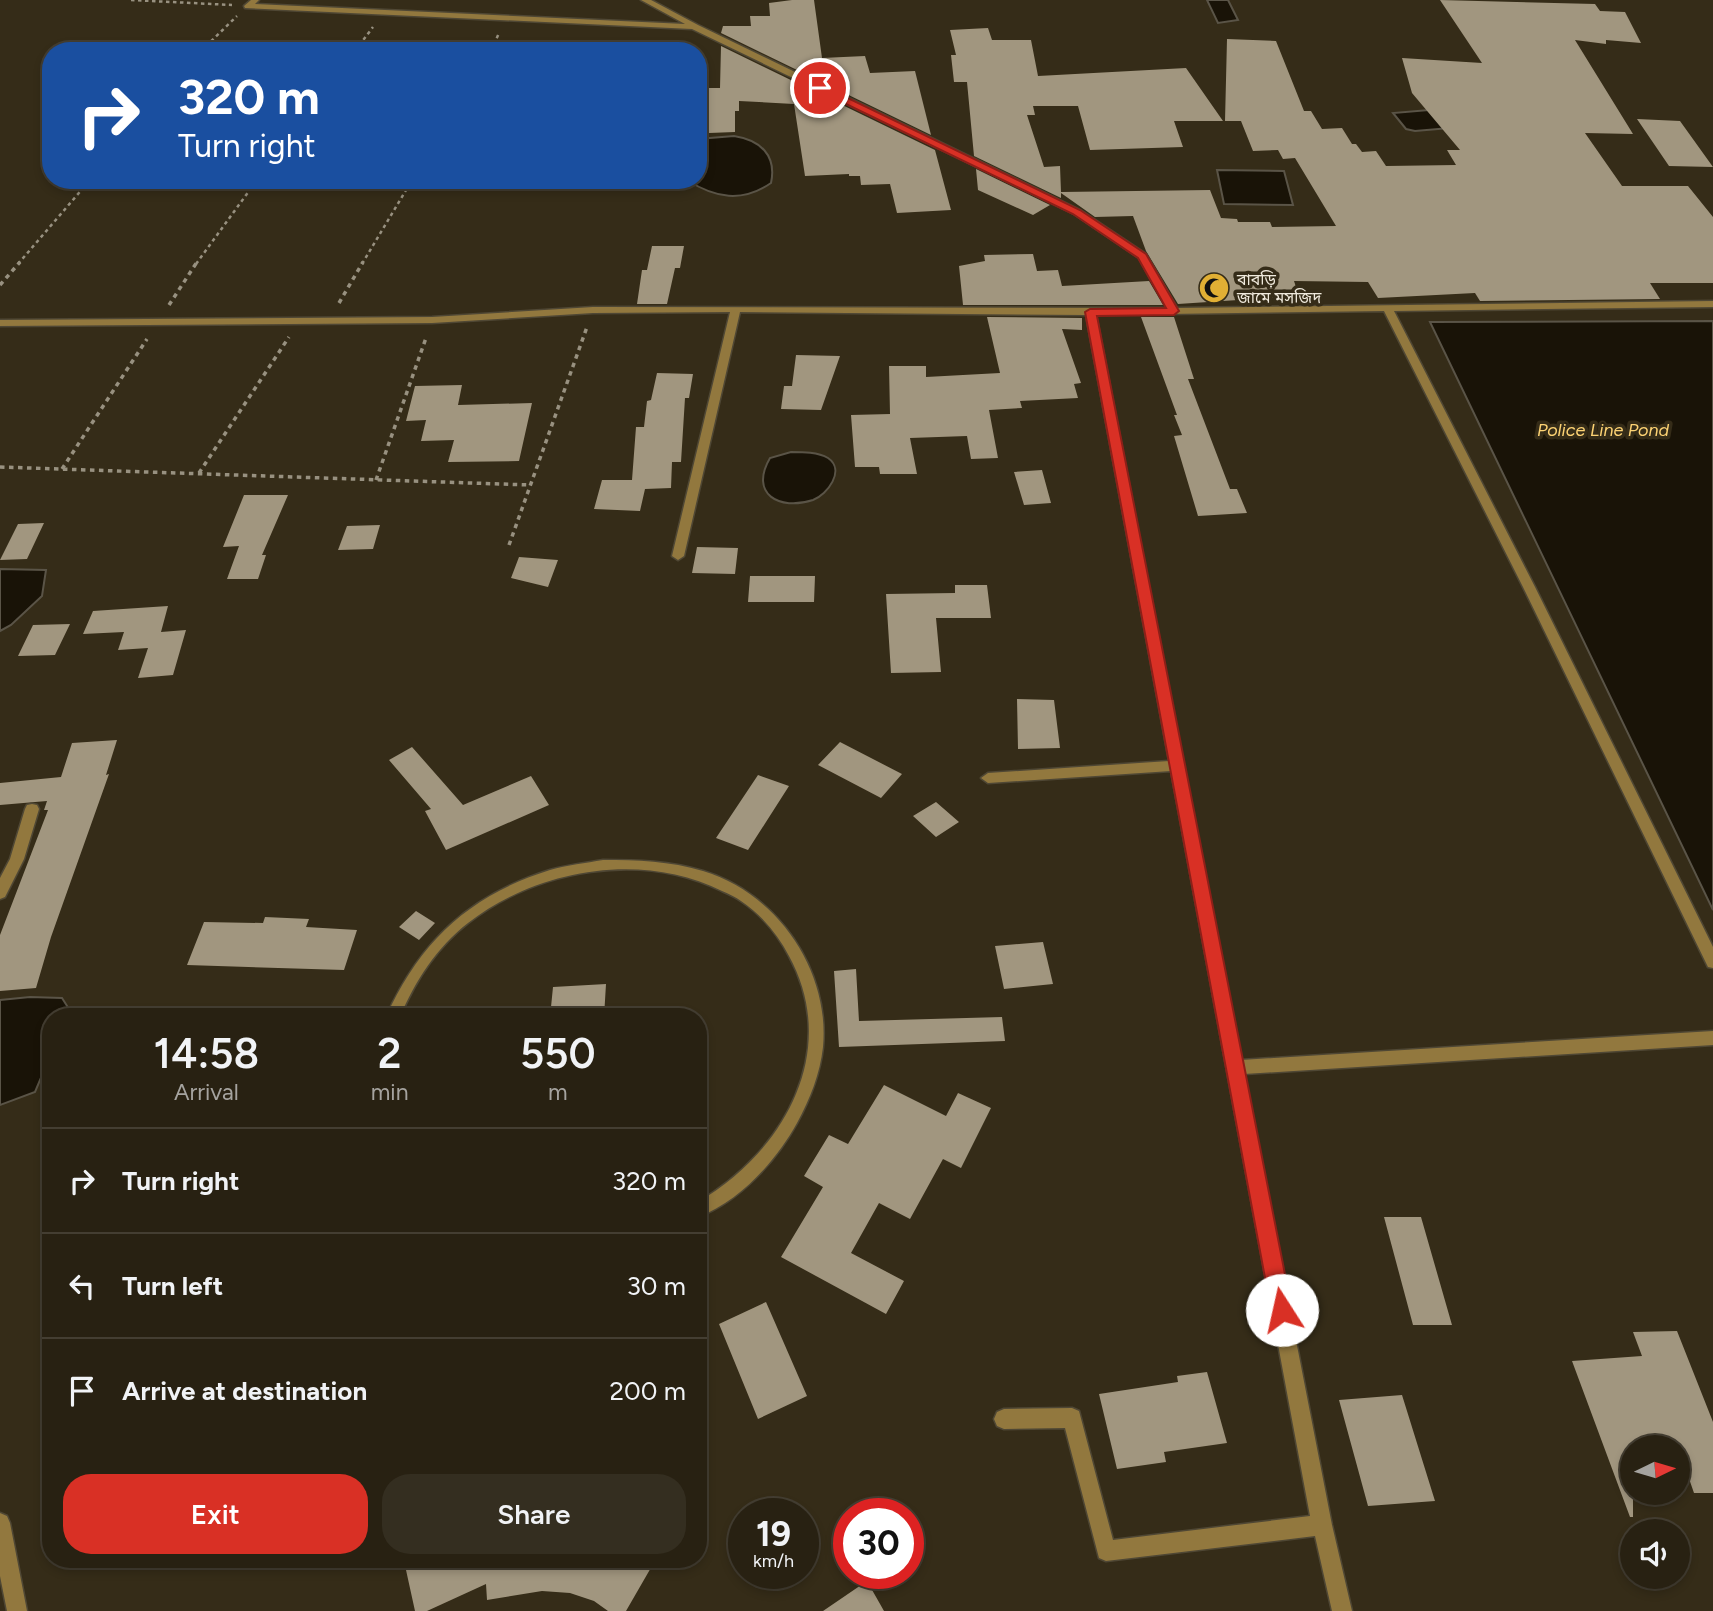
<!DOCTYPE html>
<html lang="en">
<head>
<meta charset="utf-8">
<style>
	body { margin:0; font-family:Figtree,"Noto Sans Bengali",sans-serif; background:#342e20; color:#f1f3f6; height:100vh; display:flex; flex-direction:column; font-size:26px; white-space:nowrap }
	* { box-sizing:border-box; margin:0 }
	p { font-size:23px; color:#a5a39f }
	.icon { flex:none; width:38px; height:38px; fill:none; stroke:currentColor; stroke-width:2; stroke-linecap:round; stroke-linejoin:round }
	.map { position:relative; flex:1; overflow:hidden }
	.drawer { position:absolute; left:42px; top:1008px; width:665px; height:560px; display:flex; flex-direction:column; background:#282112; border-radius:28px; box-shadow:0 4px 10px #0003,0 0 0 2px #443e32 }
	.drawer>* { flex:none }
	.hud { position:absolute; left:42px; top:42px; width:665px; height:147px; border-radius:28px; box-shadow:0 4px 10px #0003,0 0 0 2px #443e32; background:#1a4fa0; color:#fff; overflow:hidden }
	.needle { width:46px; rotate:85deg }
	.fabs { position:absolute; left:1620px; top:1435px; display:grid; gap:14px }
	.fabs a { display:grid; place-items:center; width:70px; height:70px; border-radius:50%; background:#282112; box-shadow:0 4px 10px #0003,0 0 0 2px #443e32; font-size:35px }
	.speed { position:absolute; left:728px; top:1498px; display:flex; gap:14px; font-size:35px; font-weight:700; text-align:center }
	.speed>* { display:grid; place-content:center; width:91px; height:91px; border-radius:50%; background:#282112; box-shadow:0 4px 10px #0003,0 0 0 2px #443e32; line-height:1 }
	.speed small { font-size:18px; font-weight:400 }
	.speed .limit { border:10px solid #d22; background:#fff; color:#111 }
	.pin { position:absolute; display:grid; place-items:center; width:60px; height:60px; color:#fff; margin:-30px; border:4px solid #fff; border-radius:50%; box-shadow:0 2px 7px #0007 }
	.me { position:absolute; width:77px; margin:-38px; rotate:350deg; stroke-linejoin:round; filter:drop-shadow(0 0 5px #0008) }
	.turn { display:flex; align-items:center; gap:24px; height:147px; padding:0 21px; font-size:32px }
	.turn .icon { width:91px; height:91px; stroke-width:2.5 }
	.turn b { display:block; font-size:49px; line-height:60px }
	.eta { display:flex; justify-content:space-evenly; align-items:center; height:119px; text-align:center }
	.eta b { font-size:42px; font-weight:600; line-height:49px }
	.cta { display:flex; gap:14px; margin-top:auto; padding:14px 21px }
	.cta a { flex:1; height:80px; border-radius:28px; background:#d93025; color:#fff; font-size:28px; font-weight:600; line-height:80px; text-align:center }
	.cta a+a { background:#342e20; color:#f1f3f6 }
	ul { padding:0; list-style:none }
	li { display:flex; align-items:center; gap:21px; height:105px; padding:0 21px; border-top:2px solid #443e32 }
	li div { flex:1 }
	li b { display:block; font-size:26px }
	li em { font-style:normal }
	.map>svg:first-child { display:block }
	.water { fill:#191307; stroke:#5a5447; stroke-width:2 }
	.building { fill:#a1967f }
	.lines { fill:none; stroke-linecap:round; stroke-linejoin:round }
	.lane-casing { stroke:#4f4734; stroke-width:3 }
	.street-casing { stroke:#4f4734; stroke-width:3 }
	.path-far1 { stroke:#989180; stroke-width:2.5; stroke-dasharray:3.5 3.5; stroke-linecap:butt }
	.path { stroke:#989180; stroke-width:3.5; stroke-dasharray:4.5 4.5; stroke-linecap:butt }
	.lane { fill:#92783e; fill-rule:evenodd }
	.street { fill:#92783e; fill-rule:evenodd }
	.route { fill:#d93025; stroke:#8d1f18; stroke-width:2 }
	.labels { text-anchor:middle; stroke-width:7; stroke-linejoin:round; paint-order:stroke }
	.far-poi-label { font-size:16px; fill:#f0eadd; stroke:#352c18; text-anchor:start }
	.far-water-label { font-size:18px; font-style:italic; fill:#fcd273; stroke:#352c18 }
</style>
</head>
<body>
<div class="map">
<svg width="1713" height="1611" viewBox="0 0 1713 1611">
	<rect width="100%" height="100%" fill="#352c18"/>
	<!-- water -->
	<path class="water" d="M1207,0H1228L1238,20L1218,23Z
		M1441,109L1462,127L1415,131L1406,129L1393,113Z
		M734,136C760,140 777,155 771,183C742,203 715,198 687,180H698V139Z
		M1217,170L1284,171L1293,205L1224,204Z
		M1713,321V910L1430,322Z
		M791,452C803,452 818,452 828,458C846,470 827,495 813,500C779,511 749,494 770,458Z
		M0,569L46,570L42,596L11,625L0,631Z
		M30,997L62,998L69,1009L66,1017H51V1054L35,1092L0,1105V1000Z"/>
	<!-- building -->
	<path class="building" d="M792,0H814L822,58L865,56L870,73L915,71L931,135L721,33L723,26H751L750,16H770L769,3Z
		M1440,0L1595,4L1600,11L1625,12L1641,43L1606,40V44L1575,40L1633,134L1585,133L1622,186H1688L1713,217V283H1650L1660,299L1480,301L1475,293L1378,298L1368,282L1294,281L1299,296L1178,304L1146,251L1133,216L1095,217L1061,193V198L974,156L967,82H954L951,55H956L950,30L988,28L992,40H1031L1038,76L1186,68L1223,121H1174L1183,147L1090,150L1078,106H1033L1035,115H1027L1044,167L1060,166L1061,192L1210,190L1221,218L1237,219L1238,222H1270L1272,227L1336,226L1295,158L1283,159L1278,150L1253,151L1241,121H1225L1227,39L1276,41L1304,111H1311L1322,129L1342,128L1352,144H1356L1362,152L1376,151L1386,166L1456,165L1447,150H1460L1412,93L1402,58L1482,63Z
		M721,46L935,150L951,210L897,213L890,184L861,185L860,176H849V174L805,176L794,104L739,101V111H735V132L709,133V88H720Z
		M1637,119L1680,121L1713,167L1669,166Z
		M976,169L1050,205L1033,215L978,190Z
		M652,246H684L680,268H675L667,304H637L642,270H647Z
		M1033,254L1037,271L1058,270L1062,286L1149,281L1163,305H963L959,266L985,261L984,255Z
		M987,317L1082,318V330L1062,329L1081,383L1074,384L1078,398L1020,401L1022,408L989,410L998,458L971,459L967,436L910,438L917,474H880L879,467H855L851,415L890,414L889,366H926V377L1000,373Z
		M1141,317H1174L1194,379H1188L1230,489H1237L1247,513L1198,516L1174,436L1182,435L1174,415H1177Z
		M796,355L840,356L821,410L781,409L784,386H792Z
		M657,373L693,374L689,398H685L681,462H672L671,488L645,489L640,511L594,509L602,480H632L636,427H644L647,401L651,400Z
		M462,385L458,405L532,403L519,461L448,462L454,440L421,441L426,420L406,421L415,386Z
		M1042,470L1051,503L1024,505L1014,472Z
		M244,495H288L262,555H266L258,579H227L239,546L223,547Z
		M44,523L27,559L0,560L18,524Z
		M380,525L373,549L338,550L347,526Z
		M697,547L738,548L735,574L692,573Z
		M519,557L558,560L548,587L511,578Z
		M750,576H815L814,602H748Z
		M955,585H987L991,618H936L941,672L891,673L886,594L955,593Z
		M168,606L161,632L186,630L173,675L138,678L148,648L118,650L124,632L83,634L93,611Z
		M70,624L55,655L18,656L33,625Z
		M1017,699L1054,700L1060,748L1018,749Z
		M117,740L106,775L109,774L51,937L36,988L0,991V935L48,810H44L47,801L0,805V783L61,777L72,743Z
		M840,742L902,774L881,798L818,765Z
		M412,747L463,805L531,776L549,805L446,850L425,811L431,809L389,760Z
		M758,775L789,786L748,850L716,838Z
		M936,802L959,822L936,837L913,816Z
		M416,911L435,923L419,940L399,927Z
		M265,917L309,919L306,927L357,930L344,970L187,965L204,922L263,923Z
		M1043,942L1053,984L1004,989L995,946Z
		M856,969L859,1021L1002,1017L1005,1041L839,1047L834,971Z
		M606,984L604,1017H550L553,987Z
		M884,1085L946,1116L958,1093L991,1108L961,1168L943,1159L910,1219L879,1203L851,1253L904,1281L886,1314L781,1257L823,1187L804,1176L829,1135L848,1144Z
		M1384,1217H1421L1452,1325H1413Z
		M766,1302L807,1396L758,1419L719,1324Z
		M1677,1331L1713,1422V1493H1694L1678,1447H1633V1517H1630L1572,1361L1642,1356L1633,1332Z
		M1207,1372L1227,1443L1164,1452L1166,1462L1117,1469L1099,1394L1178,1382L1177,1376Z
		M1402,1395L1435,1501L1368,1506L1339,1400Z
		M435,1559H656L626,1611H608L594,1601L570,1593L542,1591L487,1600L486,1584L427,1611H415L406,1570Z
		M867,1581L884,1611H823Z"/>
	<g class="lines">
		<!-- lane casing -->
		<g class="lane-casing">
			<path id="lane" d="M603,860C637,860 670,861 703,871C777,893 830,970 823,1047C820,1074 810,1099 797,1123C776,1161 740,1201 698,1217V1202C784,1152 841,1051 789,956C778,935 762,915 741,901C736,897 729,894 722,891C641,851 538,869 468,923C437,947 415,981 400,1017H386C420,941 470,895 550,870C567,865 586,863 603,860Z"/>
		</g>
		<!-- street casing -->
		<g class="street-casing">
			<path id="street" d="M251,0H259L255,4L685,24L641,0H651L698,25L1080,210L1146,254L1177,308L1713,301V307L1394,311L1535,587L1713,947V968L1708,967L1523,587L1384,311L1096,315L1241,1060L1713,1031V1045L1244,1074L1332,1525L1352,1611H1332L1315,1536L1106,1561L1099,1558L1065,1428L1004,1429L997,1426L994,1419L997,1412L1004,1409L1072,1408L1079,1411L1113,1540L1310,1516L1171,771L988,783L981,778L988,773L1169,761L1086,315L740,312L684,556L678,560L672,556L730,312L593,313L432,323L0,326V320L432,317L593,307L1167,308L1139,258L1074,214L692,29L245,8L244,6Z
				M32,804L37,805L39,809L24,859L5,897L0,899V878L10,859L25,809L27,805Z
				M0,1513L7,1516L10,1523L27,1611H7L0,1576Z"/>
		</g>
		<!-- path-far1 -->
		<path class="path-far1" d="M131,0L232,5
			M201,51L237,16
			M355,51L373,27
			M491,51L499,33
			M18,264L90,180
			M196,264L257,180
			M362,264L412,180"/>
		<!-- path -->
		<path class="path" d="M0,285L20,262
			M339,303L363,262
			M169,305L197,262
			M0,467L530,485
			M62,469L147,339
			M199,473L289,337
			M376,480L426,338
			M509,545L587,327"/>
		<!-- lane -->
		<use href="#lane" class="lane"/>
		<!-- street -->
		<use href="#street" class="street"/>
	</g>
	<!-- route -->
	<path class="route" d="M817,86H823L1080,210L1146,254L1179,311L1174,315L1097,316L1292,1310L1289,1317L1282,1320L1274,1317L1271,1310L1085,312L1090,309L1166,308L1138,258L1073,214L817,90Z"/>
	<!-- icons -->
	<defs>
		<g id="mosque-disc" transform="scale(1.575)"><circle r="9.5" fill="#e1af34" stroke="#352c18"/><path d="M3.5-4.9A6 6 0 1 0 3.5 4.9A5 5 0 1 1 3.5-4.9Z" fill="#111"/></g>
	</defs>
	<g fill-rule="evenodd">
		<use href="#mosque-disc" x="1214" y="288"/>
	</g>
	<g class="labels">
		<!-- far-poi labels -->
		<g class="far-poi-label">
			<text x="1237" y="285">বাবড়ি<tspan x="1237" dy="18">জামে মসজিদ</tspan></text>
		</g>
		<!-- far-water labels -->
		<g class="far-water-label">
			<text x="1603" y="436">Police Line Pond</text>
		</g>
	</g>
</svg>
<div class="fabs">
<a><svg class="needle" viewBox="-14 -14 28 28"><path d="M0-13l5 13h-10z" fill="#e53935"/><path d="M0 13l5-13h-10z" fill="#a5a39f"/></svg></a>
<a><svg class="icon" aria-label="sound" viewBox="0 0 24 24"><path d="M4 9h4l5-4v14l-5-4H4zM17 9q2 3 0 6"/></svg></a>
</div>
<div class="speed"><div>19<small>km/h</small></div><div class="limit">30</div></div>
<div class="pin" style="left:820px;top:88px;background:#d93025"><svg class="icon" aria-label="arrive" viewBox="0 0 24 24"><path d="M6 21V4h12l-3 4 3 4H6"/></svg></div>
<svg class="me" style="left:1282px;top:1310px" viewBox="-20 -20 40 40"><circle r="19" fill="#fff"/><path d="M0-13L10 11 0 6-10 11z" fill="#d93025"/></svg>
<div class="hud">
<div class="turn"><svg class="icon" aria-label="right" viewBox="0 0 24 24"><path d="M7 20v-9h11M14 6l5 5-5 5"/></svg><div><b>320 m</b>Turn right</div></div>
</div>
<section class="drawer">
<div class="eta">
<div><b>14:58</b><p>Arrival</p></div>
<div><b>2</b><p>min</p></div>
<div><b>550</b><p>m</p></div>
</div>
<ul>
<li><svg class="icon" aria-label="right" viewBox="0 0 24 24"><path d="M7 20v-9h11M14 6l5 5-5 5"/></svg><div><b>Turn right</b></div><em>320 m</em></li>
<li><svg class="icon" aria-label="left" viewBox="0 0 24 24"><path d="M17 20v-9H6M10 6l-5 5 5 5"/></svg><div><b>Turn left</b></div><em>30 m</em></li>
<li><svg class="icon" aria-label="arrive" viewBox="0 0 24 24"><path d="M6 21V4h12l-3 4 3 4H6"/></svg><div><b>Arrive at destination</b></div><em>200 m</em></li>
</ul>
<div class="cta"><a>Exit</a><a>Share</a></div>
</section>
</div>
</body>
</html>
